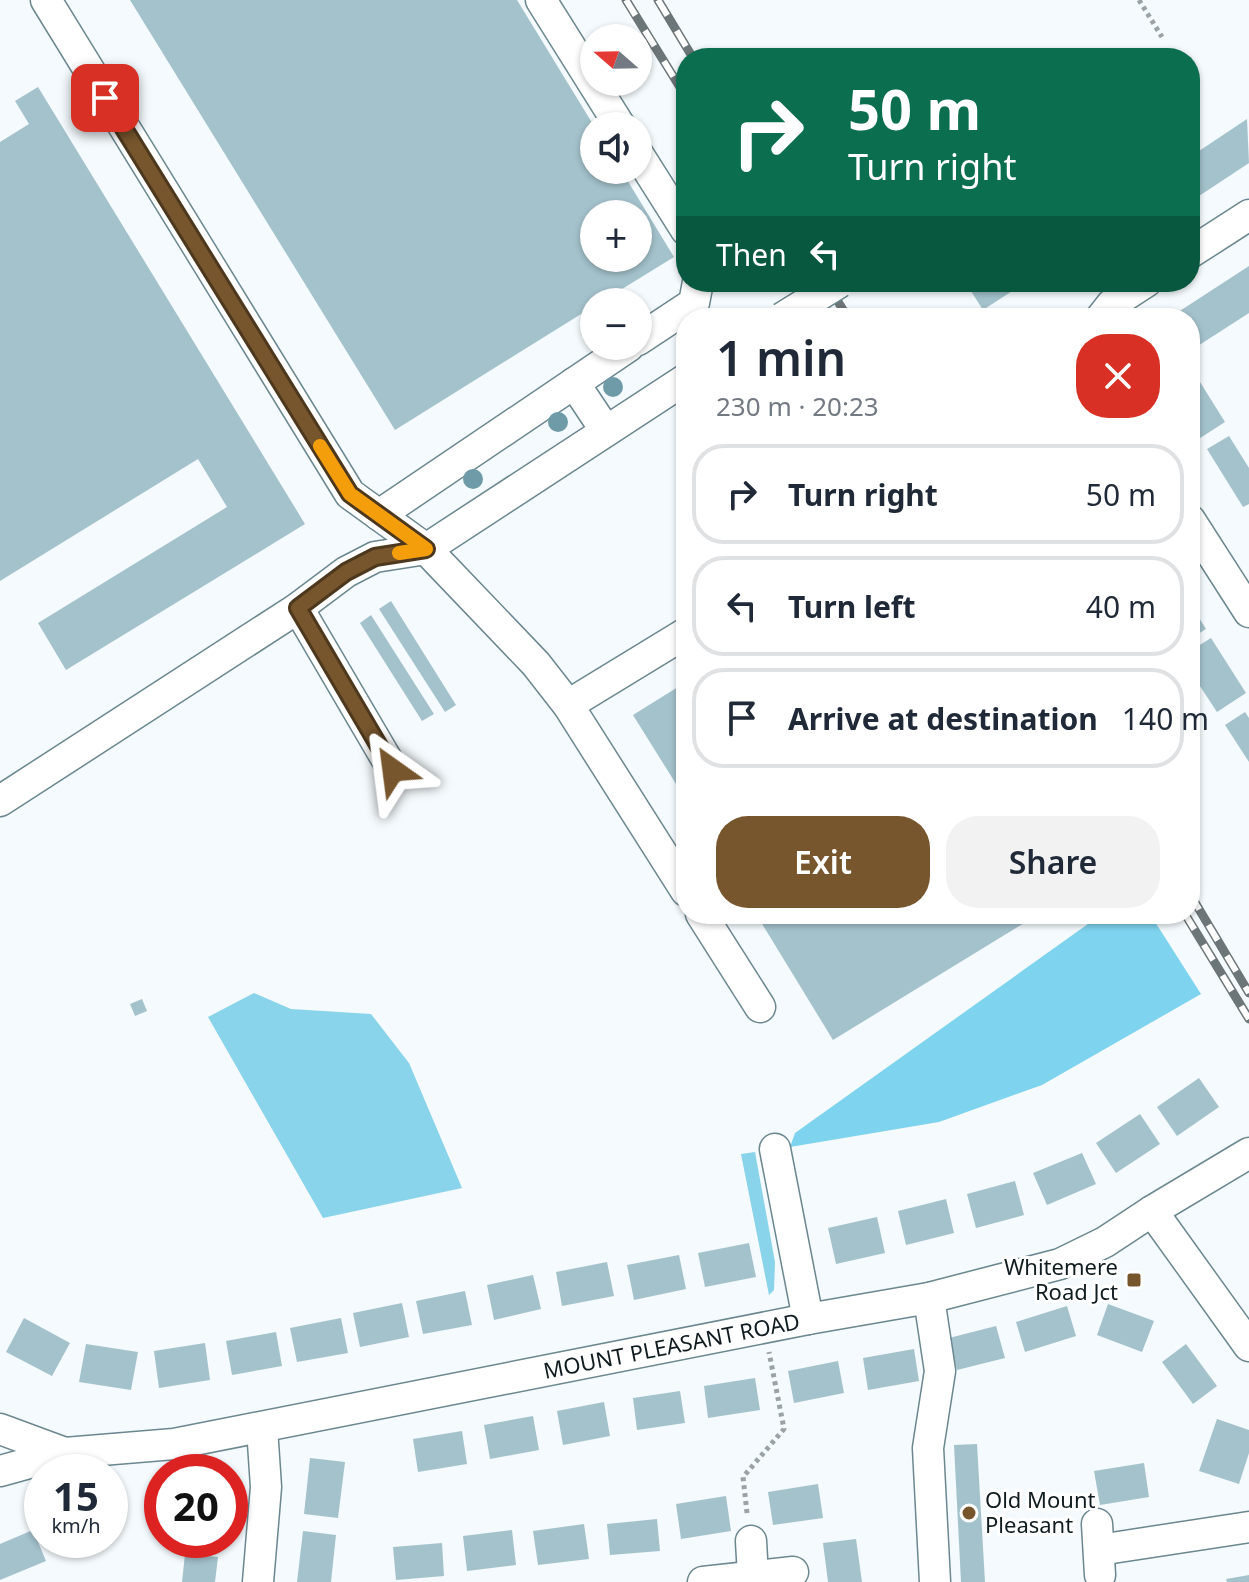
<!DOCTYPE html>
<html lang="en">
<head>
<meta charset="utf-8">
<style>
	body { margin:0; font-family:"Noto Sans",sans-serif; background:#f2f2f3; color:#1f2937; height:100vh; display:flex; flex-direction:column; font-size:30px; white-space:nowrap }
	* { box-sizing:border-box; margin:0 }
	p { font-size:26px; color:#747a83 }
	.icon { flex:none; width:44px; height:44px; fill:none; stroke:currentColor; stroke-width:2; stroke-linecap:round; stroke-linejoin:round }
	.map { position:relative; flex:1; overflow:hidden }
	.details { position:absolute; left:676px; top:308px; width:524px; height:616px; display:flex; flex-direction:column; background:#fff; border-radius:32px; box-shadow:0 2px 6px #0004 }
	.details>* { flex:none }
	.top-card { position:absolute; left:676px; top:48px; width:524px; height:244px; border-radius:32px; box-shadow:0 2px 6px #0004; background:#0b6e4f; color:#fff; overflow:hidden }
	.needle { width:52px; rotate:290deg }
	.buttons { position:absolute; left:580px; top:24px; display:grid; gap:16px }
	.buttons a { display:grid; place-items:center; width:72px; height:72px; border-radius:50%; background:#fff; box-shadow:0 2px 6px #0004; font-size:40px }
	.speed { position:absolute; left:24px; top:1454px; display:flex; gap:16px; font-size:40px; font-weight:700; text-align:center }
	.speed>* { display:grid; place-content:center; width:104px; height:104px; border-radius:50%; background:#fff; box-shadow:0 2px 6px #0004; line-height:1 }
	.speed small { font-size:20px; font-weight:400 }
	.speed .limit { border:12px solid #d22; background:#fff; color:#111 }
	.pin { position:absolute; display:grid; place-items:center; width:68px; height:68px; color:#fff; margin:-34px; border-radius:16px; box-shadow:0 4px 12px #0006 }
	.me { position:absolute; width:88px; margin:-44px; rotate:329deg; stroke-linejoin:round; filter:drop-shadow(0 0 6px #0008) }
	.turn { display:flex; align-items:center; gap:28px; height:168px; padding:0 40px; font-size:36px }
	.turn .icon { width:104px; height:104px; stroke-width:2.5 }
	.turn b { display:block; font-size:56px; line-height:68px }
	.then { display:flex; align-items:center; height:76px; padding:0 40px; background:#0003; gap:16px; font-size:30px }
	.round { display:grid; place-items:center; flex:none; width:84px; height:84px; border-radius:32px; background:#f2f2f3 }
	.head { display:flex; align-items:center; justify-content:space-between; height:136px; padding:0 40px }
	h1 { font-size:48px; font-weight:600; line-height:60px }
	.button { display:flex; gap:16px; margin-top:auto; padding:16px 40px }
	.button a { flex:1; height:92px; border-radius:32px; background:#77562d; color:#fff; font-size:32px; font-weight:600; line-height:92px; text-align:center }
	.button a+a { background:#f2f2f3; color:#1f2937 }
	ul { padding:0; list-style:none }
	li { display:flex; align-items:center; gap:24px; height:100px; margin:0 16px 12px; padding:0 24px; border:4px solid #e0e1e3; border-radius:32px }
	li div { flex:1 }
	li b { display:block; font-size:30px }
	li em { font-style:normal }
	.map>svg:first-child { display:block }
	.green { fill:#89d3eb }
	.forest { fill:#7ed3ee }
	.building { fill:#a4c2cc; fill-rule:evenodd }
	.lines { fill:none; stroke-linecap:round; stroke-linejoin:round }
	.minor-casing { stroke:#6b8790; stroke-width:33 }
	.path { stroke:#9aa2a5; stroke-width:5; stroke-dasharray:4 4; stroke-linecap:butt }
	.minor { stroke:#fff; stroke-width:30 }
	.rail-casing { stroke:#6c7578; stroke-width:9 }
	.rail { stroke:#fff; stroke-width:6; stroke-dasharray:18; stroke-linecap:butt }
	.minor-bridge-casing { stroke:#6b8790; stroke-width:33; stroke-linecap:butt }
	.minor-bridge { stroke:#fff; stroke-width:30 }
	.tree { fill:#6e9ba7 }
	.route-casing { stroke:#4d381d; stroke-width:20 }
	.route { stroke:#77562d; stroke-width:14 }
	.slow { stroke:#f59e0b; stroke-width:14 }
	.poi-dot { fill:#77562d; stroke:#fff; stroke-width:3 }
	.labels { text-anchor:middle; stroke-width:6; stroke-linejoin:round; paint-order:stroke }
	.poi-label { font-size:22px; fill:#111c20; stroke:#fff; text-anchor:end }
	.street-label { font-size:22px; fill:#111c20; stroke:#fff }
</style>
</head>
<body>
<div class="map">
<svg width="1249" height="1582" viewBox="0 0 1249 1582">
	<rect width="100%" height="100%" fill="#f4fafd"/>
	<!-- green -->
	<path class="green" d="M254,993L291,1009L371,1014L409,1063L462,1188L323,1218L208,1017Z
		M755,1152L775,1262L774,1290L769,1295L741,1154Z"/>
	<!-- forest -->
	<path class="forest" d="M1102,914H1150L1201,994L1042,1085L939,1122L790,1147L795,1133Z"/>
	<!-- building -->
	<path class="building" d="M130,0H517L594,126V170H621L674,257L601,302H594V306L395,430ZM594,214H638V258H594Z
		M38,87L305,524L66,670L38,623L227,507L198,459L0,581V142L29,124L15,101Z
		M1247,119L1249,163L1190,202V157Z
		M1249,266V313L1190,351V318H1169Z
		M979,282H1026L983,310L969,288Z
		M1190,366L1225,422L1194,442L1190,436Z
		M1229,436L1249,468V504L1243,507L1207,449Z
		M391,601L456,705L445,712L379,609Z
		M1190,603L1206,629L1190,639Z
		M371,615L434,714L422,721L360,623Z
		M1211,638L1246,693L1217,712L1190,671V651Z
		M686,682V800L633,715Z
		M1245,712L1249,718V762L1225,725Z
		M756,914H1039L833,1040Z
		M142,999L147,1011L135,1016L130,1004Z
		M1199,1078L1219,1107L1177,1136L1157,1107Z
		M1140,1114L1160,1144L1116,1173L1096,1143Z
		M1082,1153L1096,1184L1047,1205L1033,1173Z
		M1015,1181L1024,1215L976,1228L967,1194Z
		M946,1199L954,1233L906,1245L898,1211Z
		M877,1217L885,1253L836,1264L828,1228Z
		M749,1243L756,1277L705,1287L698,1253Z
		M679,1255L686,1289L634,1300L627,1265Z
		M607,1262L614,1296L562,1306L556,1272Z
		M533,1275L541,1309L494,1320L487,1285Z
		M465,1291L472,1325L423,1334L416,1301Z
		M402,1303L409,1337L360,1347L353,1313Z
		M1108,1304L1154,1321L1142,1352L1097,1335Z
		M1067,1306L1076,1336L1025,1352L1016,1322Z
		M24,1318L70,1343L52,1376L6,1352Z
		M341,1318L348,1353L297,1362L290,1328Z
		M996,1326L1005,1358L957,1370L949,1338Z
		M276,1332L282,1366L232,1375L226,1341Z
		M205,1343L210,1380L159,1388L154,1351Z
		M86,1344L138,1352L131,1390L79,1382Z
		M1186,1344L1217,1386L1193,1404L1162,1362Z
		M914,1349L919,1381L868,1390L863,1358Z
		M838,1361L844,1393L794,1403L788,1371Z
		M755,1378L760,1410L708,1418L704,1386Z
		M680,1391L685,1423L637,1430L633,1398Z
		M604,1402L610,1436L563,1445L557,1411Z
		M533,1416L539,1450L490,1459L484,1425Z
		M1217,1419L1249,1430V1453L1239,1484L1199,1471Z
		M462,1431L467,1464L418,1472L413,1439Z
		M977,1444L985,1582H961L954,1445Z
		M310,1458L345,1462L338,1518L304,1514Z
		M1144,1463L1149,1497L1100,1505L1094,1471Z
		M818,1484L823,1518L773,1525L768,1492Z
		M726,1496L731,1531L681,1539L676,1504Z
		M110,1502L117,1518L110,1521Z
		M657,1519L660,1551L610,1555L607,1524Z
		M584,1524L589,1559L538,1565L533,1531Z
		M33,1530L46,1561L0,1580V1544Z
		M512,1530L516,1565L467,1571L463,1536Z
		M303,1531L336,1535L331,1582H297Z
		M856,1539L862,1582H828L823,1543Z
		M442,1543L444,1576L396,1580L393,1547Z
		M185,1554L218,1557L215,1582H182Z
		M1249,1575V1582H1227L1226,1579Z"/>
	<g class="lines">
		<!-- minor casing -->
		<g class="minor-casing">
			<g id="minor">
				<path d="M46,0L350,494L426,549L536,664L568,705L686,891"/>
				<path d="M541,0L620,126"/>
				<path d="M638,154L686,230"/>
				<path d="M1190,253L1249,215"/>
				<path d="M1101,318L1112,304L1146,282"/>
				<path d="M638,340L694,303L698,282"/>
				<path d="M574,383L606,431"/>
				<path d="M379,515L629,346"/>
				<path d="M1190,520L1249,612"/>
				<path d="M298,608L393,770"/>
				<path d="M568,705L686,633"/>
				<path d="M0,801L298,608L346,572L375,557L426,549L686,379"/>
				<path d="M701,914L760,1007"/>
				<path d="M775,1149L808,1319"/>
				<path d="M1152,1211L1249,1346"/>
				<path d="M929,1298L940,1371L928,1448L935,1582"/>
				<path d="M0,1429L65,1453"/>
				<path id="s1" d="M0,1471L65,1453L174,1444L808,1319L929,1298L1060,1264L1105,1242L1152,1211L1249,1153"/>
				<path d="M1097,1524L1100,1575"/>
				<path d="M751,1541L753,1576"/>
				<path d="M1099,1550L1249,1527"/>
				<path d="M258,1582L266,1487L262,1428"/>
				<path d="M703,1582L793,1572"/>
			</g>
		</g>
		<!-- path -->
		<path class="path" d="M1139,0L1162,37
			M747,1513L743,1477L784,1429L769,1352"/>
		<!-- minor -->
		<use href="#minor" class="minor"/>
		<!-- rail casing -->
		<g class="rail-casing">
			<path id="rail" d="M626,0L686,97
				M658,0L693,58
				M799,282L821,318
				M826,282L848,318
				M1190,894L1249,993
				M1185,914L1249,1019"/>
		</g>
		<!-- rail -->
		<use href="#rail" class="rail"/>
		<!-- minor-bridge casing -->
		<g class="minor-bridge-casing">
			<path id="minor-bridge" d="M782,318L840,282"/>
		</g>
		<!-- minor-bridge -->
		<use href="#minor-bridge" class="minor-bridge"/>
	</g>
	<!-- trees -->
	<g class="tree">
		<circle cx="613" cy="387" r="10"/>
		<circle cx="558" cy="422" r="10"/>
		<circle cx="473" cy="479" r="10"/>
	</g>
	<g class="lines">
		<!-- route casing -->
		<g class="route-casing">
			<path id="route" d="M105,98L350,494L426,549L375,557L346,572L298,608L393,770"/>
		</g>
		<!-- route -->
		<use href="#route" class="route"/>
		<!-- slow -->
		<path class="slow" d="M320,446L350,494L426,549L399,553"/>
	</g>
	<!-- markers -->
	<g class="poi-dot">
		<rect x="1126" y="1272" width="16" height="16" rx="4"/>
		<circle cx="969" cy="1513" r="8"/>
	</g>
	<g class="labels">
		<!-- poi labels -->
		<g class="poi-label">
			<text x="1118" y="1275">Whitemere<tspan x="1118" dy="25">Road Jct</tspan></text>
			<text x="985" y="1508" text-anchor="start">Old Mount<tspan x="985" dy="25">Pleasant</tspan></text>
		</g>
		<!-- street labels -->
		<g class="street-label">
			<text dy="8" stroke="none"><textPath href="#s1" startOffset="684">MOUNT PLEASANT ROAD</textPath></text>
		</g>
	</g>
</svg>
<div class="buttons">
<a><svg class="needle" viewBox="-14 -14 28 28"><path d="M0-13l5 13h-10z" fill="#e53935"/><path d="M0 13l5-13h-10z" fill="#747a83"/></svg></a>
<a><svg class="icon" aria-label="sound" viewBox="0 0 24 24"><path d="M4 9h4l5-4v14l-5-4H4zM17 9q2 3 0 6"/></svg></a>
<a>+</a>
<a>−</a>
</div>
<div class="speed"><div>15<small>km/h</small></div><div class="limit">20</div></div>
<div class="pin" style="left:105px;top:98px;background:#d93025"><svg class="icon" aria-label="arrive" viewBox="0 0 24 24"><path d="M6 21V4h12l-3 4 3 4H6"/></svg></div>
<svg class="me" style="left:393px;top:770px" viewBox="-20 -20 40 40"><path d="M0-17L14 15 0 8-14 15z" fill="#77562d" stroke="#fff" stroke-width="4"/></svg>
<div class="top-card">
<div class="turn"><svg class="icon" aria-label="right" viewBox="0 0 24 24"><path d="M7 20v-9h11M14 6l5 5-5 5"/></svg><div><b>50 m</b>Turn right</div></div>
<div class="then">Then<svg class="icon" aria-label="left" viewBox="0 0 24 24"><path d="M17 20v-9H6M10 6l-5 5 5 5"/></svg></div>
</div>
<section class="details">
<div class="head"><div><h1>1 min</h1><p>230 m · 20:23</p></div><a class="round" style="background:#d93025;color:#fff"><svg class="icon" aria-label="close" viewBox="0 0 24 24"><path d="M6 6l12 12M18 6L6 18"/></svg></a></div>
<ul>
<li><svg class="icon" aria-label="right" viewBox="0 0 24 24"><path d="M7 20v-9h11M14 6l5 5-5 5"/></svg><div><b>Turn right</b></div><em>50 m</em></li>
<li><svg class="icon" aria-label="left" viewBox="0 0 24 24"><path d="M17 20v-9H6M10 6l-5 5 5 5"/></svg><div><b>Turn left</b></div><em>40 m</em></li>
<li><svg class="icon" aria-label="arrive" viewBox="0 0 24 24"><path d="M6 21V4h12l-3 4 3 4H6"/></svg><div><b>Arrive at destination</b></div><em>140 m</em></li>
</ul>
<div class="button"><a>Exit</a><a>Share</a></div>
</section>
</div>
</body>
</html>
